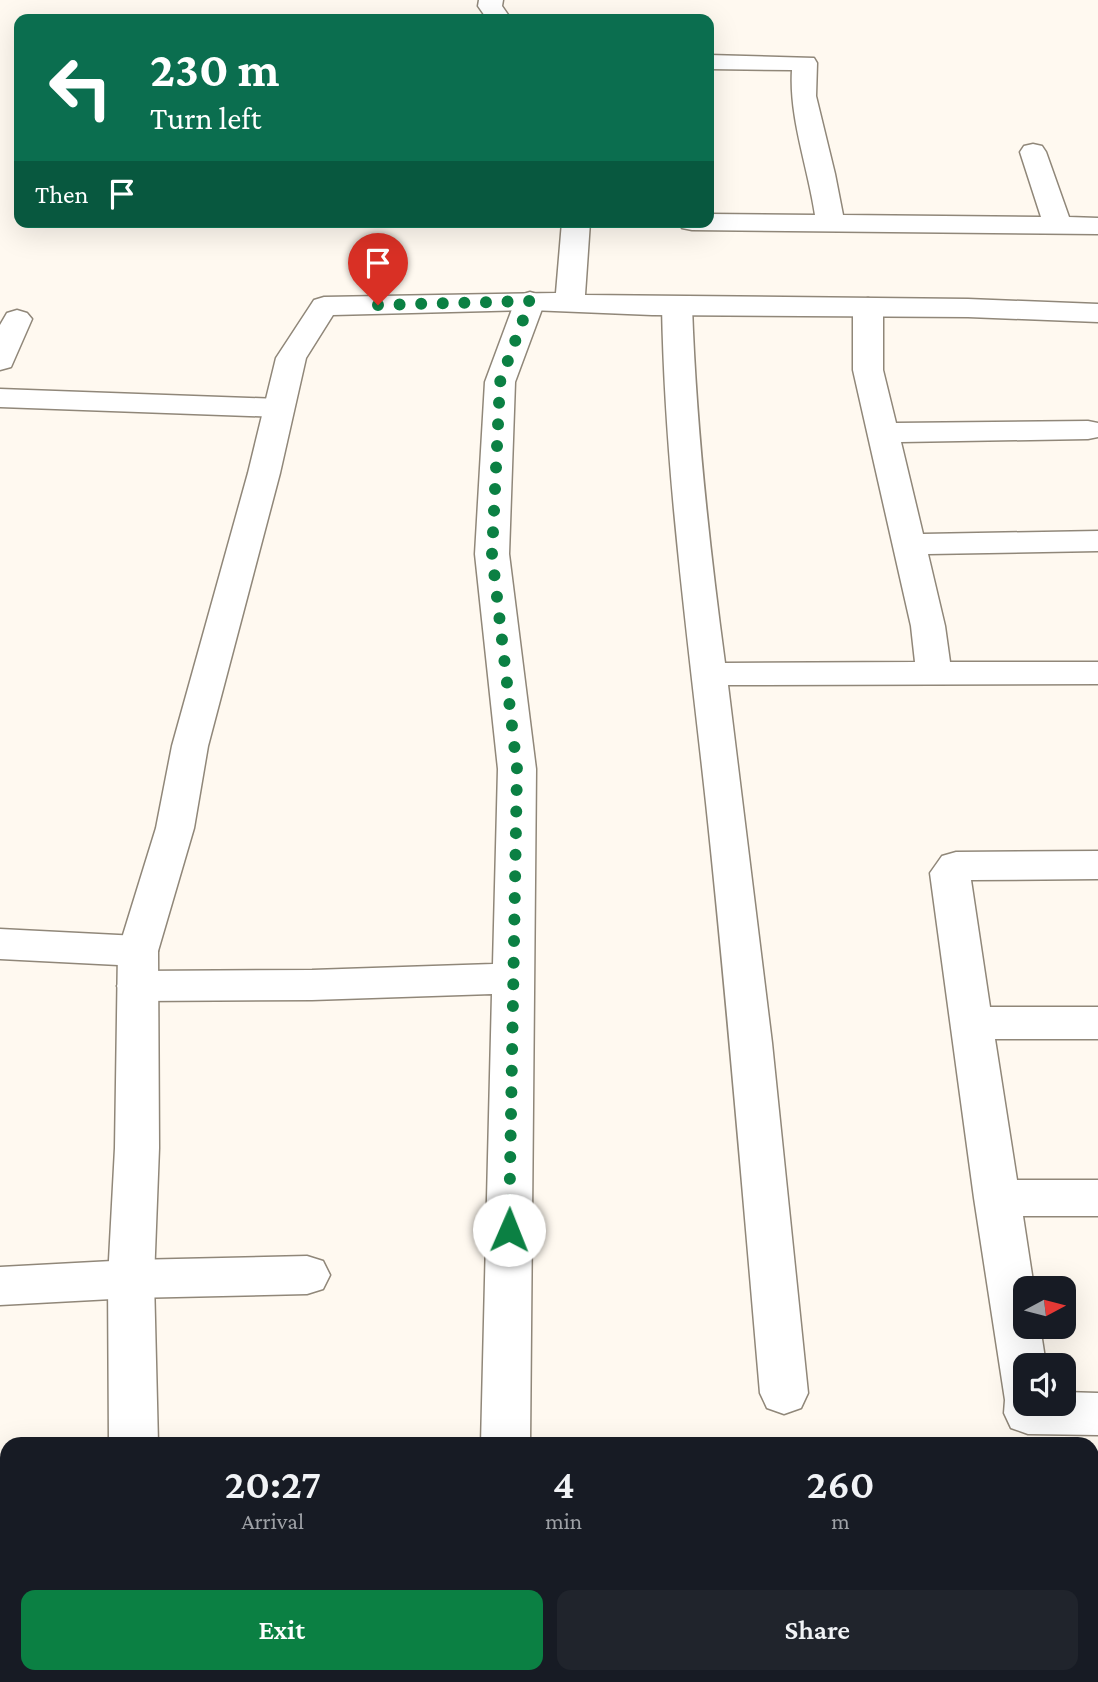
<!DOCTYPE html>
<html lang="en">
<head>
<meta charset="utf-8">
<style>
	body { margin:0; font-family:"Crimson Pro",serif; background:#20242c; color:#f1f3f6; height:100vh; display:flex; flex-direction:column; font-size:26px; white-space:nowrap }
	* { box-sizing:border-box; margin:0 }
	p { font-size:23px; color:#9ea1a6 }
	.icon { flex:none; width:38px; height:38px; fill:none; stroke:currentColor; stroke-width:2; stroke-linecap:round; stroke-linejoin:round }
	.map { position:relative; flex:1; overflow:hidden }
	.sheet { position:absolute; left:0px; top:1437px; width:1099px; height:247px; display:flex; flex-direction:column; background:#171b24; border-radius:21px 21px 0 0; box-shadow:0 7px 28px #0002 }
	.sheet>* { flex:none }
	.hud { position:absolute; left:14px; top:14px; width:700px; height:214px; border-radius:14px; box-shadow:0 7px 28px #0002; background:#0b6e4f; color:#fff; overflow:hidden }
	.needle { width:46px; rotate:83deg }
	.controls { position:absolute; left:1013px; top:1276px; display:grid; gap:14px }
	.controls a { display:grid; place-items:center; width:63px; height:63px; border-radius:14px; background:#171b24; box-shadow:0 7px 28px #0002; font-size:35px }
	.pin { position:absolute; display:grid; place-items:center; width:60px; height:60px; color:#fff; margin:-72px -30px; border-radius:50% 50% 50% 0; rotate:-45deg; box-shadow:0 0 7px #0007 }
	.pin .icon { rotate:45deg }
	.me { position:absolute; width:77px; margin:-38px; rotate:1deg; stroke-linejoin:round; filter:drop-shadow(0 0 5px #0008) }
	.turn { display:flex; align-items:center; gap:24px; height:147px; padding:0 21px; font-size:32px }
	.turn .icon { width:91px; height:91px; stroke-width:2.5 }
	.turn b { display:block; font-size:49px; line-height:60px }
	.then { display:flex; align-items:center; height:66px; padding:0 21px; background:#0003; gap:14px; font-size:26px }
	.eta { display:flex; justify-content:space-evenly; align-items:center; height:119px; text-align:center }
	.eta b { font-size:42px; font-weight:600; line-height:49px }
	.button { display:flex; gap:14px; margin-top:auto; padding:14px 21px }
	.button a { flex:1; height:80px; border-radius:14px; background:#0b8043; color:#fff; font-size:28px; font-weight:600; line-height:80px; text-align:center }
	.button a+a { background:#20242c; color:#f1f3f6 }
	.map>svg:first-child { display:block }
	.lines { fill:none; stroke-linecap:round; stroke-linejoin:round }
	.street-casing { stroke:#908779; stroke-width:3 }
	.secondary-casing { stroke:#908779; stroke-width:3 }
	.street { fill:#fff; fill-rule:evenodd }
	.secondary { fill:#fff; fill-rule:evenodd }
	.route { stroke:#0b8043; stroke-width:12; stroke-dasharray:0 21.6 }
</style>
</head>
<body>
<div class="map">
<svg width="1098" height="1682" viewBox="0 0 1098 1682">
	<rect width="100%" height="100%" fill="#fff9f0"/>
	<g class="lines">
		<!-- street casing -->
		<g class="street-casing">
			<path id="street" d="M709,55L814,58L817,63L816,96L835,174L843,215L1041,217L1020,152L1024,146L1033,144L1042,146L1046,152L1069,217L1098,218V234L692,230L682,228L678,222H709V214L815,215C808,167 789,118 792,70L709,69Z
				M530,292L540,295L545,301L515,382L509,554L536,769L530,1444H481L492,994L312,1000L138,1001L123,997L117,986L123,975L138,971L312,970L493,964L498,769L475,554L485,382L515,301L520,295Z
				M677,297L687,300L692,306C696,426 709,544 725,663L915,662L911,626L853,370V307L858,301L868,298L878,301L883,307V370L896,423L1088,421L1098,423V437L1088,439L901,442L923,534L1098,531V551L928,554L945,626L950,662H1098V684L728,685L772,1043L808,1393L801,1408L784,1414L767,1408L760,1393C743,1196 727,999 706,803C688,637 665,474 662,306L667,300Z
				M17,310L27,313L32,319L11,367L0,370V325L7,313Z
				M0,389L279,399L290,401L294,408L290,415L279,417L0,407Z
				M1098,851V879L971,880L990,1007H1098V1039H995L1017,1180H1098V1216H1023L1034,1288H1026V1326H1040L1046,1365H1026V1404H1064V1392L1098,1393V1435L1028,1434L1011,1428L1004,1413L1005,1400L974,1198L930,873L942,856L956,852Z
				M0,929L138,936L152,941L158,951L152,961L138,966L0,959Z
				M307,1256L323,1261L330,1275L323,1289L307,1294L131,1298L0,1305V1267L131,1260Z
				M0,1605H7V1655H0Z
				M472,1676H526V1682H472Z
				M967,1676H1020L1021,1682H967Z"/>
		</g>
		<!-- secondary casing -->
		<g class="secondary-casing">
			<path id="secondary" d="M479,0H503L502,6L511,19H487L478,6Z
				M562,222H590L585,295L968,299L1098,304V322L968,317L652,315L530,310L333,315L306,358L280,473L208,746L194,828L158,951L159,1148L154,1279L158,1444H109L108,1279L115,1148L118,951L156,828L172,746L248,473L276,358L314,300L324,297L556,293Z
				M83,1676H137V1682H83Z"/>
		</g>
		<!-- street -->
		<use href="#street" class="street"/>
		<!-- secondary -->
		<use href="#secondary" class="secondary"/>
	</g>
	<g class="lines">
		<!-- route -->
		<path class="route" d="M378,305L530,301L500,382L492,554L517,769L509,1230"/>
	</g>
</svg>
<div class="controls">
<a><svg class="needle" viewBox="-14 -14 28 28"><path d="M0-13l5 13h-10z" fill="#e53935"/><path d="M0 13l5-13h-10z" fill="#9ea1a6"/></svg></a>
<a><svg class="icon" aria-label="sound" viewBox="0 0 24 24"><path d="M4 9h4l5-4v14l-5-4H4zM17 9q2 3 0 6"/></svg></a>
</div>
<div class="pin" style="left:378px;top:305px;background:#d93025"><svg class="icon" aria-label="arrive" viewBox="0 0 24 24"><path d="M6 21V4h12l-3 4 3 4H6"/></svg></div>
<svg class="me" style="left:509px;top:1230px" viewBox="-20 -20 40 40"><circle r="19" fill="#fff"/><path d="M0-13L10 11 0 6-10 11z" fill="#0b8043"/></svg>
<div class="hud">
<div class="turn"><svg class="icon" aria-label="left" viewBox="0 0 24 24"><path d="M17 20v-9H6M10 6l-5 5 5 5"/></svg><div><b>230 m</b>Turn left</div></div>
<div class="then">Then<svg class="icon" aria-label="arrive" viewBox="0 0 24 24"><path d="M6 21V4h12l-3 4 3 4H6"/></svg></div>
</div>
<section class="sheet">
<div class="eta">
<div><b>20:27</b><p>Arrival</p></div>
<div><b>4</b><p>min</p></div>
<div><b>260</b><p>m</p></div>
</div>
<div class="button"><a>Exit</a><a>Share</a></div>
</section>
</div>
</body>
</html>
